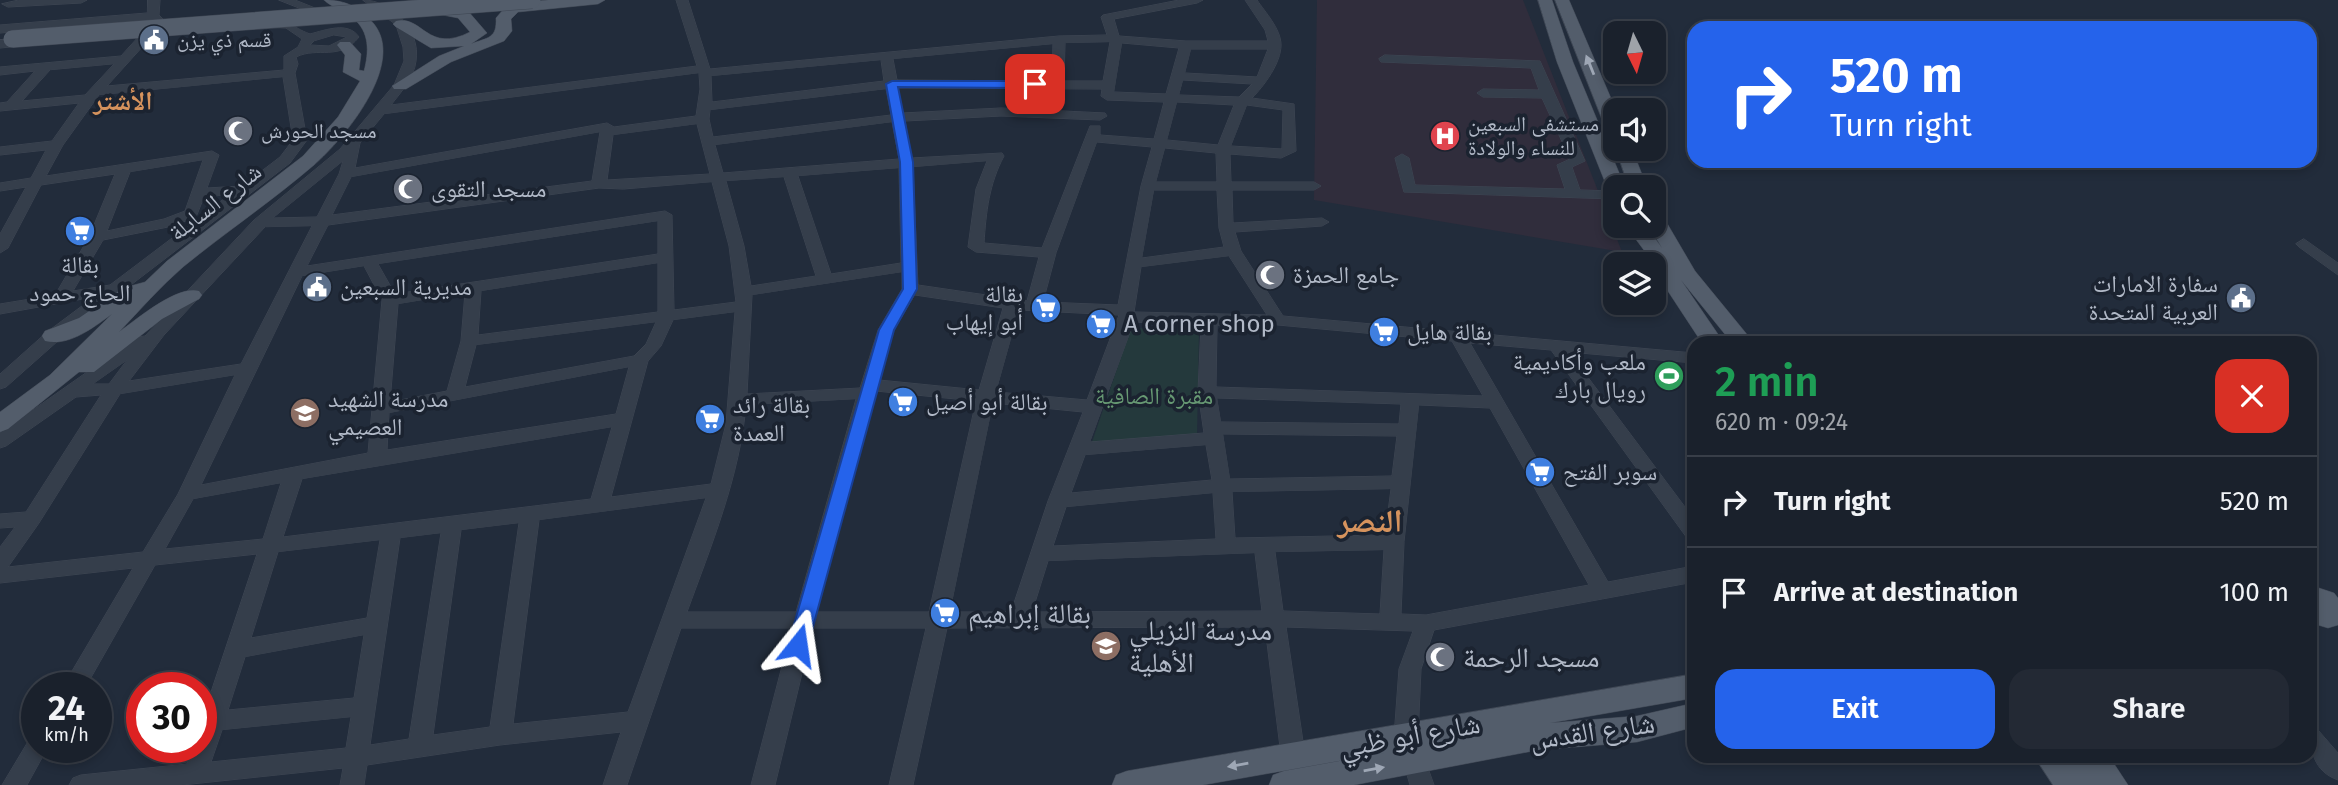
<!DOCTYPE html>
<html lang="en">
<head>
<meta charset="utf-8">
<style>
	body { margin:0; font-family:"Fira Sans","Noto Naskh Arabic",sans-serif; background:#232934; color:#f1f3f6; height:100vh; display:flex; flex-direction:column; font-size:26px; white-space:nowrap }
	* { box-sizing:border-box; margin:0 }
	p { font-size:23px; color:#9fa3a9 }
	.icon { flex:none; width:38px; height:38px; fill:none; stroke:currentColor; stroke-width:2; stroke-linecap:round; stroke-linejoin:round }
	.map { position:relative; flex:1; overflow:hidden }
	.panel { position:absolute; left:1687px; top:336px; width:630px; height:427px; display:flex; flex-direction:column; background:#1a212c; border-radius:21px; box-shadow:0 4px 10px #0003,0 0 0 2px #383e48 }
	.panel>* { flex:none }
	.hud { position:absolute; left:1687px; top:21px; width:630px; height:147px; border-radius:21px; box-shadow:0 4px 10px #0003,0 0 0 2px #383e48; background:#2563eb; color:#fff; overflow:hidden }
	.needle { width:46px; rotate:175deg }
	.controls { position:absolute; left:1603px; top:21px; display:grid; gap:14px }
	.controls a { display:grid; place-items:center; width:63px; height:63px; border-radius:14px; background:#1a212c; box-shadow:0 4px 10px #0003,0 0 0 2px #383e48; font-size:35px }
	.speed { position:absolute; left:21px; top:672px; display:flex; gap:14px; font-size:35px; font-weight:700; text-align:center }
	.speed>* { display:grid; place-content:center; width:91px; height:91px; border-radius:50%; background:#1a212c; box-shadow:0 4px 10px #0003,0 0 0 2px #383e48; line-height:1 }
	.speed small { font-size:18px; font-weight:400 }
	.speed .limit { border:10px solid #d22; background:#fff; color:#111 }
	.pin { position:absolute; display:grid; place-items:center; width:60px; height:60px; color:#fff; margin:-30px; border-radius:14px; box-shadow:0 4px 10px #0006 }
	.me { position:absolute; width:77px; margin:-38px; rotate:15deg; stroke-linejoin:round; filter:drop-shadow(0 0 5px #0008) }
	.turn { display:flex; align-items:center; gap:24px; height:147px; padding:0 28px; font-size:32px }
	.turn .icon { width:91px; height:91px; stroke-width:2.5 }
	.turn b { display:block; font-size:49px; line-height:60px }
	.round { display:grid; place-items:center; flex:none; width:74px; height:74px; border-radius:21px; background:#232934 }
	.overview { display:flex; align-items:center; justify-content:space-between; height:119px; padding:0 28px }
	h1 { font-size:42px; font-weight:600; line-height:52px; color:#1e9e55 }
	.button { display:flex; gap:14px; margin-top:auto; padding:14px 28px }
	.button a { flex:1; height:80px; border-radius:21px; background:#2563eb; color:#fff; font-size:28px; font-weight:600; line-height:80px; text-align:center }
	.button a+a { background:#232934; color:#f1f3f6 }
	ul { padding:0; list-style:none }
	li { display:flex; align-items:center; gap:21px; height:91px; padding:0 28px; border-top:2px solid #383e48 }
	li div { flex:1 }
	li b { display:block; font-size:26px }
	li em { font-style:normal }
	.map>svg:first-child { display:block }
	.medical { fill:#302d3c }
	.green { fill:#24393c }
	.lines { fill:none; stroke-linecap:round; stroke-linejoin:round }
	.minor-casing { stroke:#3f4754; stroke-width:1 }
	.major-casing { stroke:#3f4754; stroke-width:1 }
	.minor { fill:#353e4b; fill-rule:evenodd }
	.major { fill:#535d6b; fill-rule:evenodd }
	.major-bridge-casing { stroke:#3f4754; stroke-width:18; stroke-linecap:butt }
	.major-bridge { stroke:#535d6b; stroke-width:17 }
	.oneway { fill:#9ea7b5 }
	.route { fill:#2563eb; stroke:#184099; stroke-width:2 }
	.labels { text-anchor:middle; stroke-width:7; stroke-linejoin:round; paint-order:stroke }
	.far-poi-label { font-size:21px; fill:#b1b9c7; stroke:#1b2330; text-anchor:start }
	.poi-label { font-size:24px; fill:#b1b9c7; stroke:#1b2330; text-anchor:start }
	.street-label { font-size:24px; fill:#b1b9c7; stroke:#1b2330 }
	.park-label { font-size:24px; fill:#679973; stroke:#1b2330 }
	.far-district-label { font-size:26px; font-weight:bold; fill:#d6935d; stroke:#1b2330 }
	.near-poi-label { font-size:28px; fill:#b1b9c7; stroke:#1b2330; text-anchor:start }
	.near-street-label { font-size:28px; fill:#b1b9c7; stroke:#1b2330 }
	.district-label { font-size:32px; font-weight:bold; fill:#d6935d; stroke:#1b2330 }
</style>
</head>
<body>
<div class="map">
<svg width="2338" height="785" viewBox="0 0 2338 785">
	<rect width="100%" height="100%" fill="#222c3b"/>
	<!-- medical -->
	<path class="medical" d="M1317,0H1523L1622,252L1314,200Z"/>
	<!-- green -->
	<path class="green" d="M1131,328L1199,329L1197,436L1091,445Z"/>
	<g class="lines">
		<!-- minor casing -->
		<g class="minor-casing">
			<path id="minor" d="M19,0H87L81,3L8,7L2,4Z
				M148,0H160L159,15L163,19L162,25L107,86L284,70V56L298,47L302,39L286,28L265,27V23C292,18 290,27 310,34C326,30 348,21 359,37C339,62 318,46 296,57L298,64L295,73L307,140L290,163L59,340L6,387L0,389V374L47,332L94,297L0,314V304L55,295L89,237L115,174L41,185L8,248L0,253V234L26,187L0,191V183L31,178L46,150L0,155V147L52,141L79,103L0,111V103L7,102L35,71L0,75V67L121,56L150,24L151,20L0,33V25L147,13ZM334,35L347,37L329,46L310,45L314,41ZM114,64L85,95L22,101L50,70ZM283,77L293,140L280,157L242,186L207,188L219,155L212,151L46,176L63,145L99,95ZM203,160L185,211L164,219L107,231L130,172ZM229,195L110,285L73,291L103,240L173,226L196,217L204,197Z
				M279,0H295L340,18L330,20Z
				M363,0C392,0 421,30 416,61C414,78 401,92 391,105L697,66L676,0H688L710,69L1059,36L1107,35L1101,17L1103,15L1179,0H1203L1197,3L1114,19L1119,36L1186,41H1268L1265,30L1245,0H1257C1265,12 1281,29 1281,45C1281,63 1264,86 1252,98L1294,104L1296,151L1281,158L1230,154L1231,182H1314L1321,186L1314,190H1232L1233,223L1322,218L1329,222L1322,226L1235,232L1241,251L1283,316L1694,353V363L1569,352L1694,519V540L1687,538L1551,350L1470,343L1608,582L1694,566V582L1434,630L1421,669L1418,737L1414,744L1406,747L1398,744L1394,737L1399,669L1413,631L1286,627L1305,755L1301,762L1293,765L1285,762L1281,755L1265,627L947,628L913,785H889L926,628H813L775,785H751L792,628H681L627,785H603L621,732L500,745L367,765L364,785H340L343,768L182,785H69L73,778L81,775L187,764L193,747H201V722L257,554L155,565L85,688H62L133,568L0,583V547L15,527L0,528V514L26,512L101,395L76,397L6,446L0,448V433L137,337L145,336L254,220L340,149L394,85L404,61L403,47L396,25ZM1110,42L1103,81H1064L1065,43ZM1122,43L1179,48L1166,94L1114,92ZM1053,44L1052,81L897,80L893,59ZM1191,49H1268L1257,77L1185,73ZM881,60L884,81L712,102L711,76ZM699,73L700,89L696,116L614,127L607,123L355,168L360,143L384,114ZM1183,80L1252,84L1239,97L1179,95ZM898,88L1102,89L1101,96L1107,100L1164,102L1154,139L1100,135V126H1090L1042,248L984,243C986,212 989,184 1004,156L1002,153L912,158L905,121L1001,116L1100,120L1107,116L1105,113L1001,108L903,113ZM886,89L891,115L713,137L709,119L710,110ZM1177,102L1234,105L1218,145L1167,140ZM1247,105L1283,110L1282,149L1231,146ZM892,122L899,159L723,173L715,145ZM697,124L710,174L607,180L613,135ZM600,132L592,181L332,215L351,177ZM1097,142L1152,147L1141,186L1118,305L1043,302L1056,253ZM1165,148L1216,153L1217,182H1156ZM343,161L339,174L317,217L273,218ZM987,161L976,189L968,247L976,252L1039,257L1027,301L918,285L913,167ZM899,168L901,263L831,274L798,176ZM784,177L816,276L751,286L744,246L726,181ZM712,182L729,246L736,302L674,310L672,215L665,211L307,266L328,225L599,188L623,189ZM1154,190H1217L1219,228L1224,247L1142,258ZM658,221V254L395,294L378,264ZM312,226L241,364L129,381L164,335L265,227ZM1229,256L1267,315L1134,312L1141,267ZM658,263V312L478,335L481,291ZM364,266L382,300L368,453L201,485L302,276ZM902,272V289L878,330L860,388L747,394L752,295ZM465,293L461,341L447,391L390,402L398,304ZM915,295L1003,308L979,390L879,380L894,330ZM1019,310L1119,315L1087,400L996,392ZM735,312L726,424L711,484L611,497L648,361L661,346L673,320ZM656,322L646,344L634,356L465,387L476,345ZM1134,322L1201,325L1198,392L1204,433L1090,442ZM1278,325L1452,341L1483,396L1216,387L1217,326ZM127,360L109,384H93ZM629,367L616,414L387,450L389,413ZM235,375L178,494L143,552L8,567L39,523L120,394ZM876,391L976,401L929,612H817ZM1217,398L1401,404L1399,424L1221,422ZM856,399L796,612H687C711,546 740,476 746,405ZM993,403L1083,412L1048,501L1011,612H950ZM1419,405L1490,408L1589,585L1426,615L1401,614L1404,542ZM612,427L591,499L283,537L302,479ZM1223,434L1397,436L1392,476L1230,479ZM1206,445L1212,480L1071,493L1085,455ZM281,483L263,539L165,549L193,499ZM1391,489L1385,535L1235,538L1232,492ZM1213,493L1216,539L1053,546L1066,507ZM706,498L628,712L513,724L539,520ZM519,523L490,727L433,735L461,530ZM441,533L409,739L370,745L400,538ZM380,540L367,618L251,638L278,552ZM1384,550L1380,614L1283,611L1275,552ZM1255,553L1262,611L1032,612L1048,561ZM364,635L354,698L228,710L245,657ZM351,717L346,748L211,762L222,730Z
				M28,38L34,42L32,45L0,48V40Z
				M1385,55L1540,61L1585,161L1572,167L1580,190L1615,191V199L1404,192L1395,158L1402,154L1409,158L1415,185L1565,189L1557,165L1570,159L1542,98L1483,97L1477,93L1483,89L1539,90L1531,68L1381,62L1379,59Z
				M2304,239L2338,263V275L2299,247L2296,244Z
				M2310,727L2318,730L2338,753V780C2313,771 2310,750 2310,727Z
				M37,737V747H48L27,785H2L29,740Z
				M1415,751L1423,754L1434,785H1410L1403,761L1407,754Z"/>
		</g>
		<!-- major casing -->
		<g class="major-casing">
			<path id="major" d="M324,0C346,0 360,7 374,24C406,64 345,138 314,165C272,201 226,232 183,267C160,287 140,310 119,332C137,319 177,285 199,291L202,295L199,299L162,319L94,372H79L8,429L0,432V412L50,375L112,314C94,327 69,347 45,341L42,336L45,331L79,318L123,288L145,282L167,261L303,156L338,117L360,81L343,72L345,55L337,45L340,42H350L361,54L359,70L364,71C369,52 370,32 353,18C344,10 332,8 324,0Z
				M548,0H605L598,4L518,12L511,19L512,31L504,41L451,62L406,89H394L392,86L439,56L464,46L431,48L396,27L393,24L396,21C423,15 427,54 470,32L458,18L427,12L425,9L432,5L468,11L487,33L471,44C488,37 497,39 496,18L502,11V5Z
				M1538,0H1552L1573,62L1625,187H1615V192L1607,187L1557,62Z
				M1555,0H1569L1616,110L1615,134L1606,129Z
				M1615,147L1632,149L1647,187H1629Z
				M1654,211L1661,213L1695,271L1754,343H1732L1681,280L1724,343H1702L1654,270V264H1650L1652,261L1626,226H1646L1662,248L1649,226H1654Z
				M2310,585L2334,593L2338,598V625L2328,628L2318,625L2314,617L2317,611L2310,606Z
				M1694,674V698L1550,723L1637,716L1694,703V727L1637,742L1538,750L1354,785H1269L1273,775L1284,771L1395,751L1203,785H1112L1116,775L1127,771Z
				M2034,756H2109L2128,785H2053Z"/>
		</g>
		<!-- minor -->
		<use href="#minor" class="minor"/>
		<!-- major -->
		<use href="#major" class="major"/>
		<!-- major-bridge casing -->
		<g class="major-bridge-casing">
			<path id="major-bridge" d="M12,39L532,0"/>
		</g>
		<!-- major-bridge -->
		<use href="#major-bridge" class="major-bridge"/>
	</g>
	<!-- one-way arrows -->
	<defs><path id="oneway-solid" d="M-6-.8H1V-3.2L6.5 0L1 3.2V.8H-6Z" transform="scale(1.75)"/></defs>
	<g class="oneway">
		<use href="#oneway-solid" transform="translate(1590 65) rotate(-112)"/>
		<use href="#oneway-solid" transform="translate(1238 765) rotate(170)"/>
		<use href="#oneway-solid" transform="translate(1374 769) rotate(-10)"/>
	</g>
	<!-- route -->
	<path class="route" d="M892,81H1035L1041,84L1035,88L898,87L913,162L917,289L894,330L808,645L805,650L798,652L791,650L788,645L879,330L903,289L900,162L886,84Z"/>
	<!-- icons -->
	<defs>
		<g id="civic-disc" transform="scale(1.575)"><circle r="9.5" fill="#5c6f8a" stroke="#1b2330"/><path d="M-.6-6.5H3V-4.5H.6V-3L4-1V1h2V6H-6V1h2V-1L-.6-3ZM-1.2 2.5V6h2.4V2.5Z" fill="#fff"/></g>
		<g id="mosque-disc" transform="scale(1.575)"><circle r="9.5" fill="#6b7280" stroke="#1b2330"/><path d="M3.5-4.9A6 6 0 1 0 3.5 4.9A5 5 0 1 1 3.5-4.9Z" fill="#fff"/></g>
		<g id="hospital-disc" transform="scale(1.575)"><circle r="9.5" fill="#e0444e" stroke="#1b2330"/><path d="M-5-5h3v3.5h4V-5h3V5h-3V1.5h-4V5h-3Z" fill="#fff"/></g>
		<g id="supermarket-disc" transform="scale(1.575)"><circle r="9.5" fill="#3f7fe0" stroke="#1b2330"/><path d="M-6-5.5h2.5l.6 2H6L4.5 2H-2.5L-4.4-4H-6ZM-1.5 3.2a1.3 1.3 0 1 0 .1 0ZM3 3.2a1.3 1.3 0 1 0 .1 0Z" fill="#fff"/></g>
		<g id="stadium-disc" transform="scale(1.575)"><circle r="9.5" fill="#2e9e5b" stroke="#1b2330"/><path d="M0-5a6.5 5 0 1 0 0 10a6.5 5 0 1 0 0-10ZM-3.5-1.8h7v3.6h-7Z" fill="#fff"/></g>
		<g id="school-disc" transform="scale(1.575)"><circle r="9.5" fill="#8d6e63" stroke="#1b2330"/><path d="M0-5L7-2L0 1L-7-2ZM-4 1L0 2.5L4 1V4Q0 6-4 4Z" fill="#fff"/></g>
	</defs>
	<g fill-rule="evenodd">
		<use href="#civic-disc" x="154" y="40"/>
		<use href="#mosque-disc" x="238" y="131"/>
		<use href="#hospital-disc" x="1445" y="136"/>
		<use href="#mosque-disc" x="408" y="189"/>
		<use href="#supermarket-disc" x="80" y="231"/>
		<use href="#mosque-disc" x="1270" y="275"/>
		<use href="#civic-disc" x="317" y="287"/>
		<use href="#civic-disc" x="2241" y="298"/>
		<use href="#supermarket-disc" x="1046" y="308"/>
		<use href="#supermarket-disc" x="1101" y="324"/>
		<use href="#supermarket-disc" x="1384" y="332"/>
		<use href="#stadium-disc" x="1669" y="376"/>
		<use href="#supermarket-disc" x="903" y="402"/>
		<use href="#school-disc" x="305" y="413"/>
		<use href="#supermarket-disc" x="710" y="419"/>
		<use href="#supermarket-disc" x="1540" y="472"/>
		<use href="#supermarket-disc" x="945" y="613"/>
		<use href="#school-disc" x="1106" y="646"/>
		<use href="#mosque-disc" x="1440" y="657"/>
	</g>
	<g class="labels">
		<!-- far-poi labels -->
		<g class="far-poi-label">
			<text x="177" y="47">قسم ذي يزن</text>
			<text x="1468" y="131">مستشفى السبعين<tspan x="1468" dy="24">للنساء والولادة</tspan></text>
			<text x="261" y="138">مسجد الحورش</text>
		</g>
		<!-- poi labels -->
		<g class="poi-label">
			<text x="431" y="197">مسجد التقوى</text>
			<text x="80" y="273" text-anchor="middle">بقالة<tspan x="80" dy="28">الحاج حمود</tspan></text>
			<text x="1293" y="283">جامع الحمزة</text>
			<text x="2218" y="292" text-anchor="end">سفارة الامارات<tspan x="2218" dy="28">العربية المتحدة</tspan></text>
			<text x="340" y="295">مديرية السبعين</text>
			<text x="1023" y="302" text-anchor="end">بقالة<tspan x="1023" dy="28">أبو إيهاب</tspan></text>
			<text x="1124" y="332">A corner shop</text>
			<text x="1407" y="340">بقالة هايل</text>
			<text x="1646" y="370" text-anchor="end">ملعب وأكاديمية<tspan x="1646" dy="28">رويال بارك</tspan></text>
			<text x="328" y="407">مدرسة الشهيد<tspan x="328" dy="28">العصيمي</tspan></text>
			<text x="926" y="410">بقالة أبو أصيل</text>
			<text x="733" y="413">بقالة رائد<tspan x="733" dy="28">العمدة</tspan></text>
			<text x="1563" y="480">سوبر الفتح</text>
		</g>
		<!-- street labels -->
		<g class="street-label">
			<text transform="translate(215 202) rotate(-38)" y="8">شارع السايلة</text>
		</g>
		<!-- park labels -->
		<g class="park-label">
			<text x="1154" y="404">مقبرة الصافية</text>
		</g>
		<!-- far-district labels -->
		<g class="far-district-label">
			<text x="123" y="110">الأشتر</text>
		</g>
		<!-- near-poi labels -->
		<g class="near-poi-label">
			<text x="968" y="623">بقالة إبراهيم</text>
			<text x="1129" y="640">مدرسة النزيلي<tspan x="1129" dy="32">الأهلية</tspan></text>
			<text x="1463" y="667">مسجد الرحمة</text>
		</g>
		<!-- near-street labels -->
		<g class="near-street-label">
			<text transform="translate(1592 731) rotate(-8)" y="10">شارع القدس</text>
			<text transform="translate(1410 735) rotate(-10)" y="10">شارع أبو ظبي</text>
		</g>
		<!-- district labels -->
		<g class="district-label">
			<text x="1370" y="532">النصر</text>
		</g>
	</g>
</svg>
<div class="controls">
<a><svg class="needle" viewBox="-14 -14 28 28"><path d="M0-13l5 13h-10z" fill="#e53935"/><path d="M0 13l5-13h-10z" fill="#9fa3a9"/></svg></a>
<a><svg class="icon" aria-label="sound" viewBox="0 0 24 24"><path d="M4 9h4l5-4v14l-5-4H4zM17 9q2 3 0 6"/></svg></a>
<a><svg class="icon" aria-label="search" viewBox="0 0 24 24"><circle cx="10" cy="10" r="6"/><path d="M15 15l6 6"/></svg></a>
<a><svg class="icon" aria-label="layers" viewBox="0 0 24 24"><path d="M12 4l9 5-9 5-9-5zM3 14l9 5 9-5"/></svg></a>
</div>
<div class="speed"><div>24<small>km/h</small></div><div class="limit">30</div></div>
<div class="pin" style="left:1035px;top:84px;background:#d93025"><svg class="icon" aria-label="arrive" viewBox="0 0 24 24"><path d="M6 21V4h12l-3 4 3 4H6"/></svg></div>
<svg class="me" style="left:798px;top:645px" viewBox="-20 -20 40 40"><path d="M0-17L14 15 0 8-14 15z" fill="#2563eb" stroke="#fff" stroke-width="4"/></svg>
<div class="hud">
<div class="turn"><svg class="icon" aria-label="right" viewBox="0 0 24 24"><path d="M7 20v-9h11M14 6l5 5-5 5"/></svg><div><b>520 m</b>Turn right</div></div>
</div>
<section class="panel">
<div class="overview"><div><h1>2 min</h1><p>620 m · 09:24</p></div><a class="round" style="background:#d93025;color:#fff"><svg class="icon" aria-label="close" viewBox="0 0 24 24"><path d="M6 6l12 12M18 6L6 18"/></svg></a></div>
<ul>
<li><svg class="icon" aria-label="right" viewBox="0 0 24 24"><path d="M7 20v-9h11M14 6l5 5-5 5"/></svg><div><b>Turn right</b></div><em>520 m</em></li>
<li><svg class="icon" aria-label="arrive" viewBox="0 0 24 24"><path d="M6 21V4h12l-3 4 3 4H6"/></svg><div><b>Arrive at destination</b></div><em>100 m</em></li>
</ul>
<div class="button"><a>Exit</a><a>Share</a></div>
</section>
</div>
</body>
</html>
